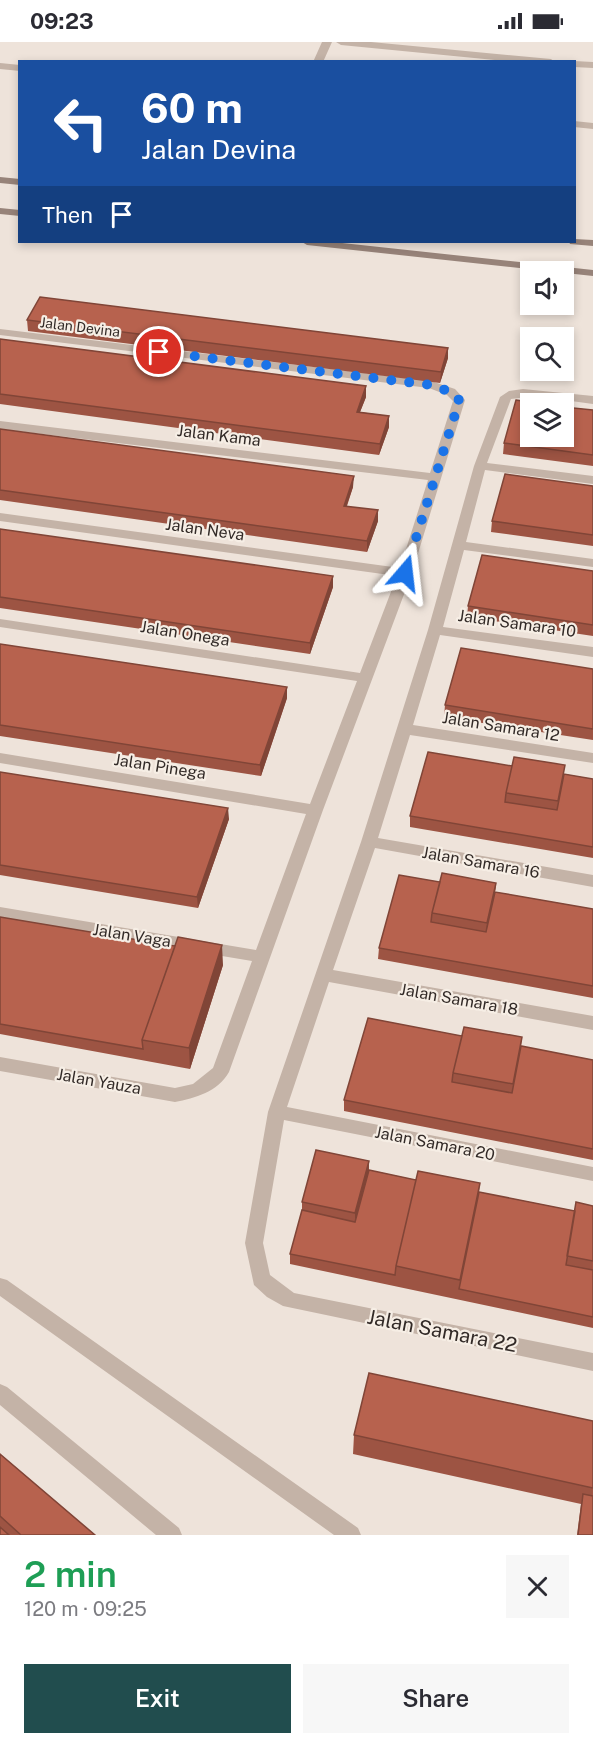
<!DOCTYPE html>
<html lang="en">
<head>
<meta charset="utf-8">
<style>
	body { margin:0; font-family:"Public Sans",sans-serif; background:#f7f7f7; color:#2b2b33; height:100vh; display:flex; flex-direction:column; font-size:22px; white-space:nowrap }
	* { box-sizing:border-box; margin:0 }
	p { font-size:20px; color:#7c7c81 }
	.icon { flex:none; width:33px; height:33px; fill:none; stroke:currentColor; stroke-width:2; stroke-linecap:round; stroke-linejoin:round }
	.map { position:relative; height:1493px; overflow:hidden }
	.drawer { display:flex; flex-direction:column; background:#fff; flex:1 }
	.drawer>* { flex:none }
	.banner { position:absolute; left:18px; top:18px; width:558px; height:183px; border-radius:0px; box-shadow:0 3px 9px #0003; background:#1a4fa0; color:#fff; overflow:hidden }
	.controls { position:absolute; left:520px; top:219px; display:grid; gap:12px }
	.controls a { display:grid; place-items:center; width:54px; height:54px; border-radius:0px; background:#fff; box-shadow:0 3px 9px #0003; font-size:30px }
	.pin { position:absolute; display:grid; place-items:center; width:51px; height:51px; color:#fff; margin:-26px; border:3px solid #fff; border-radius:50%; box-shadow:0 2px 6px #0007 }
	.me { position:absolute; width:66px; margin:-33px; rotate:17deg; stroke-linejoin:round; filter:drop-shadow(0 0 4px #0008) }
	.turn { display:flex; align-items:center; gap:21px; height:126px; padding:0 24px; font-size:27px }
	.turn .icon { width:78px; height:78px; stroke-width:2.5 }
	.turn b { display:block; font-size:42px; line-height:51px }
	.then { display:flex; align-items:center; height:57px; padding:0 24px; background:#0003; gap:12px; font-size:22px }
	.round { display:grid; place-items:center; flex:none; width:63px; height:63px; border-radius:0px; background:#f7f7f7 }
	.summary { display:flex; align-items:center; justify-content:space-between; height:102px; padding:0 24px }
	h1 { font-size:36px; font-weight:600; line-height:45px; color:#1e9e55 }
	.primary-button { display:flex; gap:12px; margin-top:auto; padding:12px 24px }
	.primary-button a { flex:1; height:69px; border-radius:0px; background:#214d4e; color:#fff; font-size:24px; font-weight:600; line-height:69px; text-align:center }
	.primary-button a+a { background:#f7f7f7; color:#2b2b33 }
	.status { display:flex; justify-content:space-between; align-items:center; height:42px; padding:0 30px; background:#fff; direction:ltr }
	.status svg { height:16px; fill:currentColor }
	.map>svg:first-child { display:block }
	.lines { fill:none; stroke-linecap:round; stroke-linejoin:round }
	.street { fill:#c4b3a7; fill-rule:evenodd }
	.secondary { fill:#978379; fill-rule:evenodd }
	.wall { fill:#9d5443 }
	.shaded-wall { fill:#804537 }
	.building { fill:#b7624e; stroke:#804537; stroke-width:1.5 }
	.route { stroke:#1a73e8; stroke-width:10; stroke-dasharray:0 18 }
	.labels { text-anchor:middle; stroke-width:4.5; stroke-linejoin:round; paint-order:stroke }
	.far-street-label { font-size:14px; fill:#322a27; stroke:#f6eee5 }
	.street-label { font-size:16px; fill:#322a27; stroke:#f6eee5 }
	.near-street-label { font-size:20px; fill:#322a27; stroke:#f6eee5 }
</style>
</head>
<body>
<div class="status"><b>09:23</b><svg viewBox="0 0 49 12"><path d="M0 12V9h3v3zM5 12V6h3v6zM10 12V3h3v9zM15 12V0h3v12zM26 1h20v11H26zM47 4h2v5h-2z"/></svg></div>
<div class="map">
<svg width="593" height="1493" viewBox="0 0 593 1493">
	<rect width="100%" height="100%" fill="#eee3da"/>
	<g class="lines">
		<!-- street -->
		<path class="street" d="M322,0H332L323,20H313Z
			M336,0H371L551,17L555,20H516L341,3Z
			M574,19L593,20V26L574,25Z
			M0,21L20,23V29L0,27Z
			M574,79L593,81V87L574,85Z
			M0,287L431,339L455,347L465,358L412,531L323,768L229,1030C218,1050 195,1056 175,1060L0,1029V1015L175,1046L193,1042L213,1026L252,919L0,877V865L256,908L306,772L0,721V711L310,762L357,639L0,585V577L360,631L397,534L0,479V471L400,526L428,438L0,387V379L430,431L453,359L447,353L429,346L0,293Z
			M523,347L593,354V362L535,354L511,357L487,421L593,434V442L485,428L466,500L593,517V525L464,508L443,585L593,605V615L440,593L413,683L593,711V721L410,693L378,796L593,833V845L375,806L333,928L593,974V988L329,940L287,1065L593,1125V1139L284,1078L263,1201L270,1233L294,1251L593,1311V1329L283,1264L267,1255L254,1243L245,1201L268,1070L361,800L428,588L474,424L500,355L509,349Z
			M0,1236L7,1238L358,1486L361,1493H334L0,1254Z
			M0,1342L7,1345L179,1486L182,1493H156L0,1363Z"/>
		<!-- secondary -->
		<path class="secondary" d="M0,135L20,137V143L0,141Z
			M0,166L20,168V174L0,172Z
			M574,197L593,198V204L570,202L569,200H574Z
			M302,200H333L593,228V234L307,203Z"/>
	</g>
	<!-- wall -->
	<path class="wall" d="M27,278L448,316L440,341L28,289Z
		M0,297L366,355L360,370L389,374V385L379,413L0,362Z
		M593,368V424L503,412L504,401Z
		M0,387L353,445L347,464L378,479L367,510L0,458Z
		M593,444V504L491,490L492,479Z
		M0,487L333,545L310,612L0,566Z
		M593,529V594L467,575L468,564Z
		M0,602L287,645V656L261,734L0,694Z
		M593,627V698L444,675L445,663Z
		M0,730L229,777L198,866L0,833Z
		M564,732L593,737V816L410,785V774Z
		M440,840L496,841L495,850L593,867V956L378,917L379,906Z
		M0,875L223,923L190,1027L0,992Z
		M462,994L522,995L521,1004L593,1018V1118L344,1069V1058Z
		M369,1119V1128L416,1138L480,1141L479,1150L575,1169L593,1164V1286L290,1222V1212L302,1168V1160Z
		M593,1379V1493H577L581,1462L353,1412L354,1393Z
		M0,1412L95,1493H0Z"/>
	<!-- shaded-wall -->
	<path class="shaded-wall" d="M448,306V316L440,341L441,330Z
		M366,344V355L356,380L357,370Z
		M389,374V385L379,413L380,402Z
		M354,434L353,445L343,474L344,464Z
		M378,468V479L367,510V499Z
		M333,534V545L310,612V601Z
		M287,645V656L261,734L260,723Z
		M228,766L229,777L198,866L197,855Z
		M496,841L494,861L485,901L487,881Z
		M222,903L223,923L190,1027L189,1006Z
		M369,1119L368,1139L355,1191V1171Z"/>
	<!-- building -->
	<path class="building" d="M40,255L448,306L441,330L27,278Z
		M0,297L366,344L357,370L389,374L380,402L0,352Z
		M516,358L541,362H531V394H564V365L593,368V413L504,401Z
		M0,387L354,434L344,464L378,468L367,499L0,448Z
		M505,432L593,444V493L492,479Z
		M0,487L333,534L310,601L0,555Z
		M482,513L593,529V583L468,564Z
		M0,602L287,645L260,723L0,683Z
		M461,606L593,627V687L445,663Z
		M428,710L512,724L506,751L505,760L557,768L564,732L593,737V805L410,774Z
		M514,715L565,723L558,759L506,751Z
		M0,730L228,766L197,855L0,823Z
		M442,831L496,841L487,881L432,871Z
		M399,833L440,840L432,871L431,880L486,890L495,850L593,867V944L379,906Z
		M0,875L175,904L142,998L143,1007L0,982Z
		M178,895L222,903L189,1006L142,998Z
		M368,976L462,994L453,1031L452,1040L512,1051L521,1004L593,1018V1107L344,1058Z
		M464,985L522,995L513,1042L453,1031Z
		M316,1108L369,1119L355,1171L302,1160Z
		M369,1128L416,1138L396,1224L395,1233L290,1212L302,1168L355,1180Z
		M418,1129L480,1141L460,1238L396,1224Z
		M479,1150L575,1169L566,1223L593,1228V1275L459,1247Z
		M576,1160L593,1164V1219L567,1214Z
		M369,1331L593,1379V1446L354,1393Z
		M0,1412L95,1493H21L0,1474Z
		M583,1452L593,1454V1493H578Z
		M0,1485L9,1493H0Z"/>
	<g class="lines">
		<!-- route -->
		<path class="route" d="M159,310L431,343L451,350L459,358L458,363L405,531"/>
	</g>
	<g class="labels">
		<!-- far-street labels -->
		<g class="far-street-label">
			<text transform="translate(80 285) rotate(7)" y="5">Jalan Devina</text>
		</g>
		<!-- street labels -->
		<g class="street-label">
			<text transform="translate(219 393) rotate(7)" y="6">Jalan Kama</text>
			<text transform="translate(205 487) rotate(8)" y="6">Jalan Neva</text>
			<text transform="translate(517 581) rotate(8)" y="6">Jalan Samara 10</text>
			<text transform="translate(185 591) rotate(9)" y="6">Jalan Onega</text>
			<text transform="translate(501 684) rotate(9)" y="6">Jalan Samara 12</text>
			<text transform="translate(160 724) rotate(9)" y="6">Jalan Pinega</text>
			<text transform="translate(481 820) rotate(10)" y="6">Jalan Samara 16</text>
			<text transform="translate(132 893) rotate(9)" y="6">Jalan Vaga</text>
			<text transform="translate(459 957) rotate(10)" y="6">Jalan Samara 18</text>
			<text transform="translate(99 1039) rotate(10)" y="6">Jalan Yauza</text>
			<text transform="translate(435 1101) rotate(11)" y="6">Jalan Samara 20</text>
		</g>
		<!-- near-street labels -->
		<g class="near-street-label">
			<text transform="translate(442 1289) rotate(11)" y="7">Jalan Samara 22</text>
		</g>
	</g>
</svg>
<div class="controls">
<a><svg class="icon" aria-label="sound" viewBox="0 0 24 24"><path d="M4 9h4l5-4v14l-5-4H4zM17 9q2 3 0 6"/></svg></a>
<a><svg class="icon" aria-label="search" viewBox="0 0 24 24"><circle cx="10" cy="10" r="6"/><path d="M15 15l6 6"/></svg></a>
<a><svg class="icon" aria-label="layers" viewBox="0 0 24 24"><path d="M12 4l9 5-9 5-9-5zM3 14l9 5 9-5"/></svg></a>
</div>
<div class="pin" style="left:159px;top:310px;background:#d93025"><svg class="icon" aria-label="arrive" viewBox="0 0 24 24"><path d="M6 21V4h12l-3 4 3 4H6"/></svg></div>
<svg class="me" style="left:405px;top:531px" viewBox="-20 -20 40 40"><path d="M0-17L14 15 0 8-14 15z" fill="#1a73e8" stroke="#fff" stroke-width="4"/></svg>
<div class="banner">
<div class="turn"><svg class="icon" aria-label="left" viewBox="0 0 24 24"><path d="M17 20v-9H6M10 6l-5 5 5 5"/></svg><div><b>60 m</b>Jalan Devina</div></div>
<div class="then">Then<svg class="icon" aria-label="arrive" viewBox="0 0 24 24"><path d="M6 21V4h12l-3 4 3 4H6"/></svg></div>
</div>
</div>
<section class="drawer">
<div class="summary"><div><h1>2 min</h1><p>120 m · 09:25</p></div><a class="round"><svg class="icon" aria-label="close" viewBox="0 0 24 24"><path d="M6 6l12 12M18 6L6 18"/></svg></a></div>
<div class="primary-button"><a>Exit</a><a>Share</a></div>
</section>
</body>
</html>
